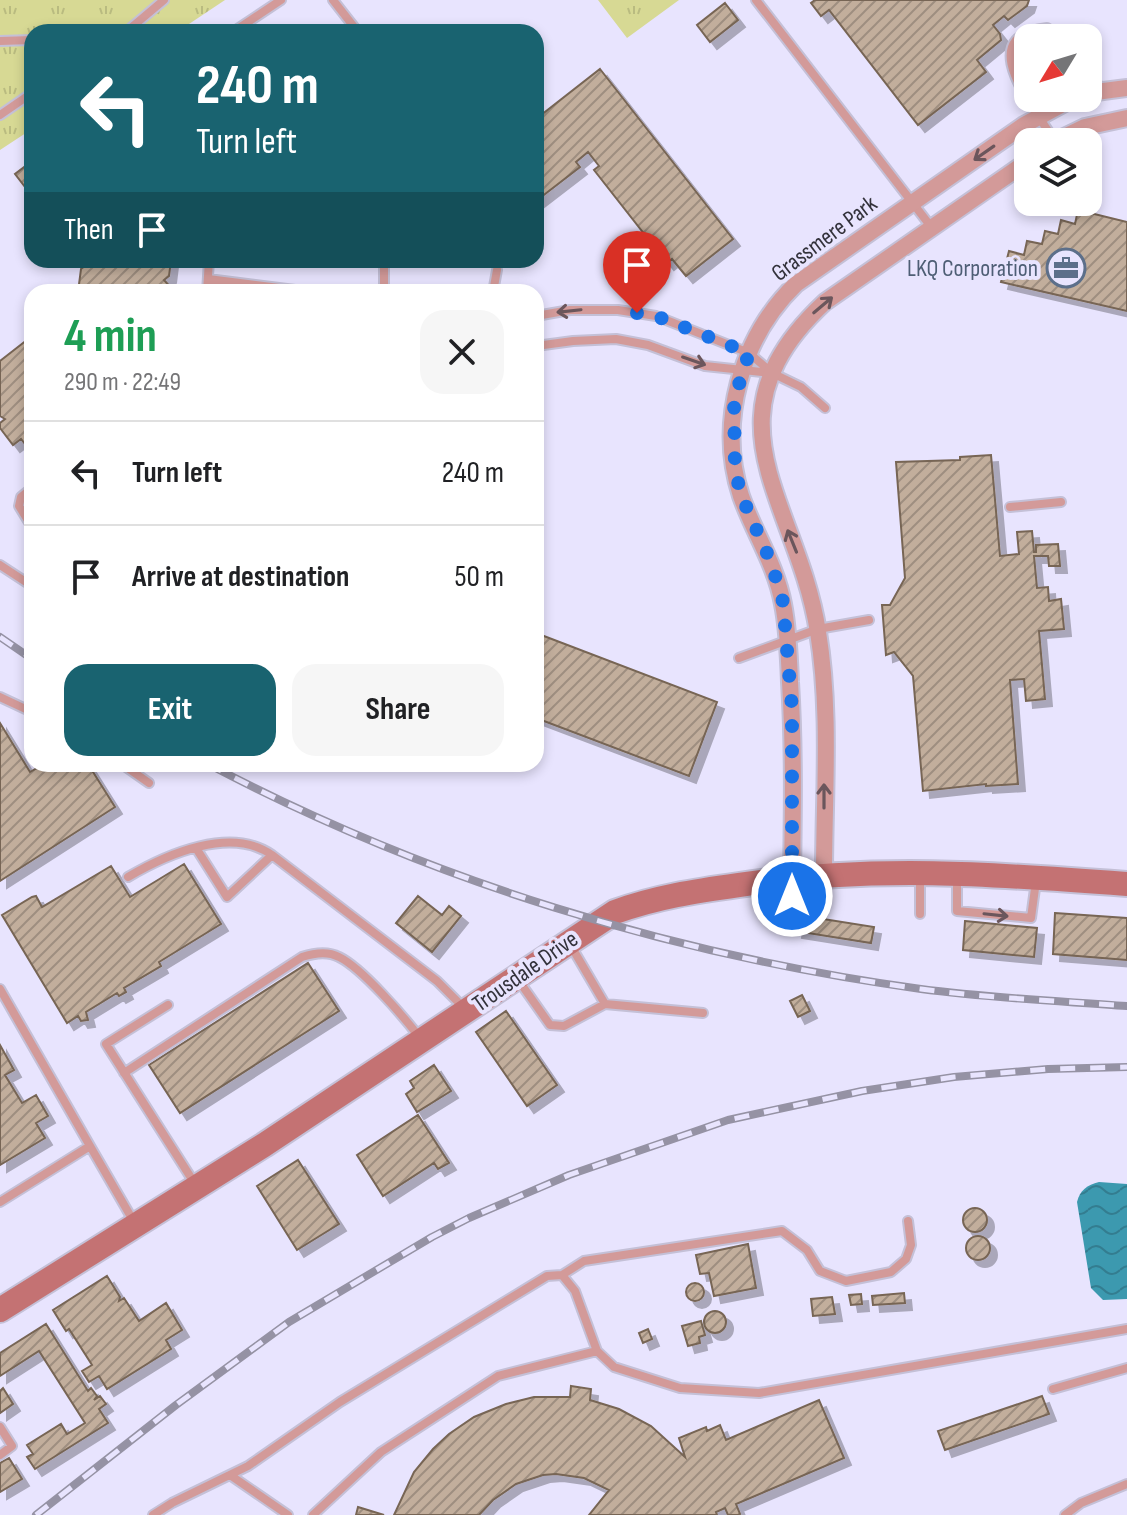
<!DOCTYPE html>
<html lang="en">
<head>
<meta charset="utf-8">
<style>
	body { margin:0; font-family:"Sofia Sans Condensed",sans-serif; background:#f6f6f6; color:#202124; height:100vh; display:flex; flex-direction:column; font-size:30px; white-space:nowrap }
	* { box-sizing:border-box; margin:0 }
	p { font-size:26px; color:#757577 }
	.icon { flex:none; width:44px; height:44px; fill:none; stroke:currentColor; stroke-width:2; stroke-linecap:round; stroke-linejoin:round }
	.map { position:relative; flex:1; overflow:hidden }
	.side { position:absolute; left:24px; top:284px; width:520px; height:488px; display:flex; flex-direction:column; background:#fff; border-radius:24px; box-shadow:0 4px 12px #0003 }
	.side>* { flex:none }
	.banner { position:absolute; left:24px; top:24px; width:520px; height:244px; border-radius:24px; box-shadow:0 4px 12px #0003; background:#196370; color:#fff; overflow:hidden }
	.needle { width:52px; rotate:232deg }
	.controls { position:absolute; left:1014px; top:24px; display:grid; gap:16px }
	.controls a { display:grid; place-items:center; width:88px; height:88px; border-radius:16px; background:#fff; box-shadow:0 4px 12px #0003; font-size:40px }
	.pin { position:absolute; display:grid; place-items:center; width:68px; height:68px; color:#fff; margin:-82px -34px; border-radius:50% 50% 50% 0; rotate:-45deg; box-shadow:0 0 8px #0007 }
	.pin .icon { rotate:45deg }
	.me { position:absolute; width:88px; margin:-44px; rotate:0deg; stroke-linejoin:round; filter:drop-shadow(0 0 6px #0008) }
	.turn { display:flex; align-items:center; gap:28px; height:168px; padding:0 40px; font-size:36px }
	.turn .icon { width:104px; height:104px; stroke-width:2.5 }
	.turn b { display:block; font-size:56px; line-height:68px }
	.then { display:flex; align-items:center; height:76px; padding:0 40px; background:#0003; gap:16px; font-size:30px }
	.round { display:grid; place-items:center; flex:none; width:84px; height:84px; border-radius:24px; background:#f6f6f6 }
	.summary { display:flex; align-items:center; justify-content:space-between; height:136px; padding:0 40px }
	h1 { font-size:48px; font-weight:700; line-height:60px; color:#1e9e55 }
	.button { display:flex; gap:16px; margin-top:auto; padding:16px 40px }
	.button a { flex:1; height:92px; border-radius:24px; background:#196370; color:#fff; font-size:32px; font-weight:700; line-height:92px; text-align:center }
	.button a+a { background:#f6f6f6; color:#202124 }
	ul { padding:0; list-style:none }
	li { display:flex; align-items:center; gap:24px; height:104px; padding:0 40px; border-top:2px solid #e0e0e0 }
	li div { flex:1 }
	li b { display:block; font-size:30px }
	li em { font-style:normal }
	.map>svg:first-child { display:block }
	.park { fill:url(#park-tufts) }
	.water { fill:url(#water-waves) }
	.building { fill:url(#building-hatch); stroke:#776554; stroke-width:2; filter:url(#shadow) }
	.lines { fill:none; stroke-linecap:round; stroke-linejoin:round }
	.lane-casing { stroke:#c4c0d7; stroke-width:12 }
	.street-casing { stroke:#c4c0d7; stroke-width:20 }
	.secondary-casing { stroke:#c4c0d7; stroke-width:28 }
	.lane { stroke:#d39a99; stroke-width:8 }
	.street { stroke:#d39a99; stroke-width:16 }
	.secondary { stroke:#c47273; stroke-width:24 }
	.rail-casing { stroke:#9592a4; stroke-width:8 }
	.rail { stroke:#e8e4fe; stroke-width:5; stroke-dasharray:15; stroke-linecap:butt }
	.oneway { stroke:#6b565c }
	.route { stroke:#1a73e8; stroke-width:14; stroke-dasharray:0 25.2 }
	.labels { text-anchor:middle; stroke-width:8; stroke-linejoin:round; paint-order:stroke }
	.street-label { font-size:24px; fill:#33323b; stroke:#e8e4fe }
	.service-label { font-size:24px; fill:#4e5e75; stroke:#e8e4fe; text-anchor:end }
</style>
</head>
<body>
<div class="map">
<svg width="1127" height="1515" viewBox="0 0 1127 1515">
	<defs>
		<pattern id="park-tufts" width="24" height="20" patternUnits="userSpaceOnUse" patternTransform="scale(2)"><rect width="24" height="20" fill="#d7d994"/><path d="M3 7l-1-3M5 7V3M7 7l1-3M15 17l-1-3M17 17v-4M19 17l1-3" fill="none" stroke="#b9bb80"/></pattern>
		<pattern id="water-waves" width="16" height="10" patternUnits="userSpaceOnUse" patternTransform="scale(2)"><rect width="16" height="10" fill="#3c99af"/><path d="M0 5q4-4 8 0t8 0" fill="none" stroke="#337d90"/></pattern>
		<pattern id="building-hatch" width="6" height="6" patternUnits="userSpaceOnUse" patternTransform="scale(2)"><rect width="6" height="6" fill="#c2ae9c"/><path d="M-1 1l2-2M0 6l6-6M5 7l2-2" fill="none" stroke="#9e8e80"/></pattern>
		<filter id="shadow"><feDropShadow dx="7" dy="7" stdDeviation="0" flood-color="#0004"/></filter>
	</defs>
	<rect width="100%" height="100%" fill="#e8e4fe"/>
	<!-- park -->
	<path class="park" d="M0,0H225L177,32H32V129L0,150Z
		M598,0H679L627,38Z"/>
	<!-- water -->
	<path class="water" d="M1099,1182L1127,1184V1299L1103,1300L1091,1288L1077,1202C1080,1190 1087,1185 1099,1182Z"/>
	<!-- building -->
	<path class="building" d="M815,0H1029L1027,6L1008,20L1004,16L993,25L1000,34L1001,40L977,60L986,72L918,125L829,10L821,16L811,3Z
		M725,3L738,20L710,42L697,25Z
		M600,69L733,239L686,276L672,259L667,263L594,170L599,166L588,152L576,162L580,167L536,201V119Z
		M32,161V196L15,174Z
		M1078,210L1127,222V311L1001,282L1009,251L1024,255L1027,241L1042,244L1045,231L1058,234L1061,220L1075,224Z
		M82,260H171L169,276L164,280L174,291L78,292L81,269L86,265Z
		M32,336V439L25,444L21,439L13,445L0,428V423L5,419L0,416V361Z
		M991,455L1000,556L1019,554L1017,532L1032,531L1034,552H1036V545L1058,544L1060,566H1049L1048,556H1034L1037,588L1048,587L1049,601L1061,599L1064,629L1039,631L1045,699L1026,701L1024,679L1010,680L1018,784L986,786V784L923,791L913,676L894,652L886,655L882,605H890L905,578L896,462L960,460V457Z
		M536,633L717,702L689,776L536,718Z
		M0,723L30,772L44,764H88L115,807L0,881Z
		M184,864L221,924L159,962L161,966L124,988L126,992L119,996L117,993L86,1012L88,1020L81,1021L78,1016L67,1023L2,915L32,897L36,896L42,907L111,866L130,897Z
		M418,896L442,915L449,906L461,916L432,952L396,923Z
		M1055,913L1127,918V960L1053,954Z
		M798,915L874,927L871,943L795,931Z
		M965,921L1037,928L1034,957L963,950Z
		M308,963L339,1011L180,1113L149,1065Z
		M802,995L810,1011L798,1017L790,1001Z
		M506,1011L557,1085L527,1106L476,1032Z
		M0,1045L14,1070L5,1075L22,1103L36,1095L48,1116L36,1123L45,1138L0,1165Z
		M434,1065L451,1091L417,1112L406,1094L414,1088L410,1081Z
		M418,1115L449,1163L438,1169L434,1163L383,1196L357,1155Z
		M298,1160L339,1224L297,1250L257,1186Z
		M963 1220a12 12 0 1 1 24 0a12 12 0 1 1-24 0Z
		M966 1248a12 12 0 1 1 24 0a12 12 0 1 1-24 0Z
		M748,1244L756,1288L714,1296L709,1273L700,1274L696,1255Z
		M107,1276L120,1297L119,1301L124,1298L139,1321L166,1303L182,1330L166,1340L171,1349L107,1389L99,1376L89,1382L82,1371L92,1365L69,1329L66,1331L53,1310Z
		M686 1292a9 9 0 1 1 18 0a9 9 0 1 1-18 0Z
		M904,1293L905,1303L873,1305L872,1296Z
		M861,1294L862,1304L851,1305L849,1295Z
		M832,1297L835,1314L813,1316L811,1299Z
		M704 1322a11 11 0 1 1 22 0a11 11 0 1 1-22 0Z
		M701,1321L705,1335L699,1337L700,1343L688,1346L682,1326Z
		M46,1324L88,1391L91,1388L97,1396L94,1400L100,1396L106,1404L99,1409L108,1423L35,1469L27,1457L33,1454L27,1445L61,1424L67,1434L85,1423L39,1351L0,1376V1353Z
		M648,1329L652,1339L643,1343L639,1333Z
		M571,1386L591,1389L590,1400L619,1409L651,1426L685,1457L679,1438L706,1427L707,1431L720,1425L726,1440L819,1400L844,1458L736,1504L740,1514L738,1515H728L725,1508L716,1512L717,1515H589L609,1490L584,1478L556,1474L543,1475L516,1484L493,1500L479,1515H394L414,1472L433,1449L449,1434L474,1417L506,1404L534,1397H570Z
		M3,1388L13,1404L0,1413V1391Z
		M1042,1396L1049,1414L945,1450L938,1431Z
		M9,1458L22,1479L0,1492V1463Z
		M358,1507L384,1515H356Z"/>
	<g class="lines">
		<!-- lane casing -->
		<g class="lane-casing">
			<path id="lane" d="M333,0L358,32
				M756,0L932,228
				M126,32L164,0
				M233,32L281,0
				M0,41L32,40
				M1088,72L1102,90
				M0,115L32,93
				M1055,142C1038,111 969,36 1047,28L1062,38
				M208,279L311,292
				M207,292L209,260
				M384,292V260
				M493,292L497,270
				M536,316L570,310H618L656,316L749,353L772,373L801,387L825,408
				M536,346L573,341L616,339L648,345L705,366L771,373
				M32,488L21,497L19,506L32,527
				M1010,507L1061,502
				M0,565L32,586
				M739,658L818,629L869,620
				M0,697L32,712
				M122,764L149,783
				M196,848L227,897L272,855
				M128,877C167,854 231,826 272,855L437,981L464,1008
				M957,877V911L1031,918L1036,881
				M792,882V905
				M920,914V875
				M571,946L605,1004
				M519,981L550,1025L564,1026L605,1004L703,1013
				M0,989L90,1146
				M168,1005L106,1044L195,1184
				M124,1073L302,957C314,953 328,951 339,957C362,968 404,1017 420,1038
				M0,1202L90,1146L134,1222
				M562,1275L584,1261L782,1231L807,1250L820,1271L846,1281L891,1272L906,1259L911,1245L908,1221
				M1053,1389L1127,1368
				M0,1427L12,1446L0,1455
				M230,1475L288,1515
				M153,1515L172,1503L248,1466L340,1402L547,1276L562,1275L575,1291L597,1351L614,1367L680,1388L759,1393L1127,1329
				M313,1515L381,1452L498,1376L597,1351
				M1065,1515L1081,1503L1127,1484"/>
		</g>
		<!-- street casing -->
		<g class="street-casing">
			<path id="street" d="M1088,93L1127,88
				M1054,142L1085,127L1127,118
				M824,874C824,794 831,711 818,632C798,502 698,420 825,302L1028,161
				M792,877C793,812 794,747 790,682C789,656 788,629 783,604C776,565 754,533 741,496C717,423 741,337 796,284L1024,125L1074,98"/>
		</g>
		<!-- secondary casing -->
		<g class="secondary-casing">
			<path id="secondary" d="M0,1310L264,1145L615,912C656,897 696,891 739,885C871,865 995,874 1127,884"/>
		</g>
		<!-- lane -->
		<use href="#lane" class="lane"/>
		<!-- street -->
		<use href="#street" class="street"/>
		<!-- secondary -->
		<use href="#secondary" class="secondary"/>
		<!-- rail casing -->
		<g class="rail-casing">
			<path id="rail" d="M0,637L32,659
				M208,764C430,881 673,955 921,989C989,998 1059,1001 1127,1006
				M36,1515L176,1405L289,1322L432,1237L469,1218L569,1175L728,1120L862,1091L954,1077L1048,1069L1127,1067"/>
		</g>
		<!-- rail -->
		<use href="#rail" class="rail"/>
	</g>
	<!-- one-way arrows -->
	<defs><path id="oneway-shaft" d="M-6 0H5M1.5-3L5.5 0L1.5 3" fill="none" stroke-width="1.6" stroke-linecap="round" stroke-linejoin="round" transform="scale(2)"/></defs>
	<g class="oneway">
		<use href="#oneway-shaft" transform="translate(984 153) rotate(145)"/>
		<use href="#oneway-shaft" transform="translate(823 305) rotate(-40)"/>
		<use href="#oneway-shaft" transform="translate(569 311) rotate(174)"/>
		<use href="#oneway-shaft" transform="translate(694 361) rotate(19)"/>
		<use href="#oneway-shaft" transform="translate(792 541) rotate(-112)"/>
		<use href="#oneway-shaft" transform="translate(824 796) rotate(-90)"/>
		<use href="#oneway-shaft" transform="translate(996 915) rotate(6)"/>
	</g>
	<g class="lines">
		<!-- route -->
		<path class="route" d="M637,313L656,316L749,353L734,400L735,469L741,495L771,562L783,602L792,708V896"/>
	</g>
	<!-- icons -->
	<defs>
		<g id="office-ring" transform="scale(2)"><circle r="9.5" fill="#e8e4fe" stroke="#5c6f8a" stroke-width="1.5"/><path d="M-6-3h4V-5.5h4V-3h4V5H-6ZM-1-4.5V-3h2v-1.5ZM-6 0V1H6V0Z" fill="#5c6f8a"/></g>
	</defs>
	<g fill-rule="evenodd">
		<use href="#office-ring" x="1066" y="268"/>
	</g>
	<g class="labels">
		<!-- street labels -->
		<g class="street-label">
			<text transform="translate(824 238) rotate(-37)" y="8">Grassmere Park</text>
			<text transform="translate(525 971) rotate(-35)" y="8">Trousdale Drive</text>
		</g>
		<!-- service labels -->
		<g class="service-label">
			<text x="1038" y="276">LKQ Corporation</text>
		</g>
	</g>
</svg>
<div class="controls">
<a><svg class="needle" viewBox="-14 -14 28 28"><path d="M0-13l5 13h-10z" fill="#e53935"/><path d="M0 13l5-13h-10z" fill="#757577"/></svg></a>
<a><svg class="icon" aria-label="layers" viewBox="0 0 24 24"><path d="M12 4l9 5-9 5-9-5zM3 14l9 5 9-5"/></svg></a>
</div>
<div class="pin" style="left:637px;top:313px;background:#d93025"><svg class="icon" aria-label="arrive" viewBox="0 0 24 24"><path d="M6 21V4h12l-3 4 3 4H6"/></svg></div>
<svg class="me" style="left:792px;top:896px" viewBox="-20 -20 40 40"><circle r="17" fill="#1a73e8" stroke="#fff" stroke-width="3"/><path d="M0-11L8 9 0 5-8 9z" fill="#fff"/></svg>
<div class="banner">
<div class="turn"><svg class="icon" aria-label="left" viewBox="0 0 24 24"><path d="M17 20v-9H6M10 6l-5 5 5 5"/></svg><div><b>240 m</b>Turn left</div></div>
<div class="then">Then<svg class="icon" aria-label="arrive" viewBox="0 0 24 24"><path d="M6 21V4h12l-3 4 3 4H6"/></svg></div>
</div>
<section class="side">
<div class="summary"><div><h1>4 min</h1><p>290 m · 22:49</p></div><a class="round"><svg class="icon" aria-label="close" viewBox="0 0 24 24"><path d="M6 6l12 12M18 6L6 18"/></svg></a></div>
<ul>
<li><svg class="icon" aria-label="left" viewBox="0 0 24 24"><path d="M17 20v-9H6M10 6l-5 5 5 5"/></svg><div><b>Turn left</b></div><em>240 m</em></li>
<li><svg class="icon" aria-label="arrive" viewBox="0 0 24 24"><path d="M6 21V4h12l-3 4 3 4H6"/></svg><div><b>Arrive at destination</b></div><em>50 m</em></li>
</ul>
<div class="button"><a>Exit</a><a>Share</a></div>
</section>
</div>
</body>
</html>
